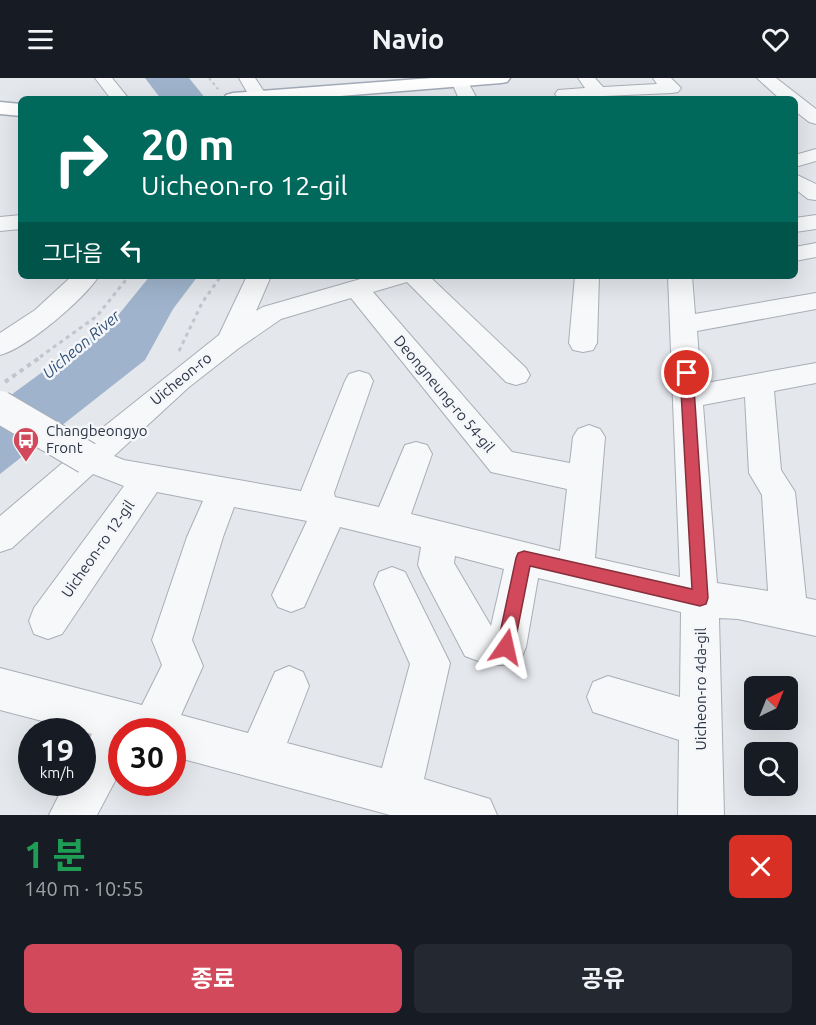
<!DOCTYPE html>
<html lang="ko">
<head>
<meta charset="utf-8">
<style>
	body { margin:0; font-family:Ubuntu,"Noto Sans KR",sans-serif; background:#242831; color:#f1f3f6; height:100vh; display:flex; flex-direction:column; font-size:22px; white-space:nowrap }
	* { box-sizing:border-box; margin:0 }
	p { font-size:20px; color:#9ea1a6 }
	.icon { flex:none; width:33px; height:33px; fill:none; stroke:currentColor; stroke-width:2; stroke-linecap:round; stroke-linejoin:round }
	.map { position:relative; height:737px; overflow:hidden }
	.drawer { display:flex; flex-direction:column; background:#171b24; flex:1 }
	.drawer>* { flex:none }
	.guide { position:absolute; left:18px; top:18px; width:780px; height:183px; border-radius:9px; box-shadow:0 6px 24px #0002; background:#00695c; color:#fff; overflow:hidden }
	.needle { width:39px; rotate:43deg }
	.fabs { position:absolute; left:744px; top:598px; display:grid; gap:12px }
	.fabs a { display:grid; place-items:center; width:54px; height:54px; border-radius:9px; background:#171b24; box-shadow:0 6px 24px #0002; font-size:30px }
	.speed { position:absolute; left:18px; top:640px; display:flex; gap:12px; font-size:30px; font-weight:700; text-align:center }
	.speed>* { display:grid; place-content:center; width:78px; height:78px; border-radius:50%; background:#171b24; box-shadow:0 6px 24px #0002; line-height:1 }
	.speed small { font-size:15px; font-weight:400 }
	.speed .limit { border:9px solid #d22; background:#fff; color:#111 }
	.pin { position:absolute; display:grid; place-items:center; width:51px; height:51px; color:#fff; margin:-26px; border:3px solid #fff; border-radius:50%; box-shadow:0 2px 6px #0007 }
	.me { position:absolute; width:66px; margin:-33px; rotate:11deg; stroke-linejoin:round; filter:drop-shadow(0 0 4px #0008) }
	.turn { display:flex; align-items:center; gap:21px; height:126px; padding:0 24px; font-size:27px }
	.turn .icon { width:78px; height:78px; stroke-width:2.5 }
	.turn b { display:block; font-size:42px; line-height:51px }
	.then { display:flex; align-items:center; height:57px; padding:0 24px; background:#0003; gap:12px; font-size:22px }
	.round { display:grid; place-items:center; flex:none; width:63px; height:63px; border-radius:9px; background:#242831 }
	.overview { display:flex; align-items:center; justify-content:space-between; height:102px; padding:0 24px }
	h1 { font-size:36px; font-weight:700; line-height:45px; color:#1e9e55 }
	.cta { display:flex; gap:12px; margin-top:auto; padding:12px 24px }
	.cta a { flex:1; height:69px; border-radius:9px; background:#d1495b; color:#fff; font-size:24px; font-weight:700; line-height:69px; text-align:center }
	.cta a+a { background:#242831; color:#f1f3f6 }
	header { display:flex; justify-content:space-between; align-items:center; height:78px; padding:0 24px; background:#171b24; font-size:27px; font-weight:700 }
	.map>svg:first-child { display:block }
	.water { fill:#9fb4cc }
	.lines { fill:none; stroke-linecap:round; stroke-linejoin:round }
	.minor-casing { stroke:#a9aeb7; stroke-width:2 }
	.major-casing { stroke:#a3abb8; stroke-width:3 }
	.path-far2 { stroke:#c2c5cb; stroke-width:2; stroke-dasharray:3 3; stroke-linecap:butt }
	.path-far1 { stroke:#c2c5cb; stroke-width:3; stroke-dasharray:4 4; stroke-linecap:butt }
	.path { stroke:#c2c5cb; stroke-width:4; stroke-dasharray:4.5 4.5; stroke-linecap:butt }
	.minor { fill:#f7f8fa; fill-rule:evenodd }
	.major { fill:#fff; fill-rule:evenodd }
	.minor-bridge-casing { stroke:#a9aeb7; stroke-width:34; stroke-linecap:butt }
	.minor-bridge { stroke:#f7f8fa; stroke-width:32 }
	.route { fill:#d1495b; stroke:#882f3b; stroke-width:1.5 }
	.labels { text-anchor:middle; stroke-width:5; stroke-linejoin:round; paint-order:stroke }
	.street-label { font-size:15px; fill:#2b3445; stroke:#f4f6f9 }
	.poi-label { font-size:15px; fill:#2b3445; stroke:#f4f6f9; text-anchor:start }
	.water-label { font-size:16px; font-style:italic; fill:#34527a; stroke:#f4f6f9 }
</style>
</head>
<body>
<header><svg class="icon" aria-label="menu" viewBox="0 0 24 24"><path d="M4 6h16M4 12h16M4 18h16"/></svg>Navio<svg class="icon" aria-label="heart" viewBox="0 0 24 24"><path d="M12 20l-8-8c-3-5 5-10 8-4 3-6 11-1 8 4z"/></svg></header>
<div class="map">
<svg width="816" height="737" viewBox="0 0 816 737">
	<rect width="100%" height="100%" fill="#e4e7ec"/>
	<!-- water -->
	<path class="water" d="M145,0H189L206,21H161Z
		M150,198H198L173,231L145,282L0,396V325L115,241Z"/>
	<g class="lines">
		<!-- minor casing -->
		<g class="minor-casing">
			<path id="minor" d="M95,0H112L129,21H111Z
				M239,0H255L269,21H251Z
				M450,0H466L477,21H459Z
				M578,0H595L603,9L657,6L653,0H671L681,10L678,14L672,15L558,20L555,16L558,12L585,10Z
				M757,0H776L816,31V46L809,44L795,33V21H780Z
				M816,71V83L795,89V77Z
				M795,96L816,106V122L808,121L795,111Z
				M21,137V151L0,153V139Z
				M816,137V151L795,154V140Z
				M816,165V179L795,183V169Z
				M72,198H99C83,222 27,270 0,277V255L35,232Z
				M247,198H271L256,233L263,229L371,198H429L526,290L530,297L526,304L516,307L506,304L407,204L373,214L512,374L570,385L573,359L578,351L589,347L600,351L605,359L595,480L680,499L668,198H692L695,236L816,215V231L697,253L701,306L816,285V305L774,313L781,392L795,414L806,520L816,522V558L738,541L719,540L724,737H678L679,662L593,634L587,619L593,604L608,598L680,619L681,534L538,500L526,569L520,583C500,591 485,586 465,578L423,498L418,487L421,469L340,449L304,529L291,534L278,529L272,517L307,443L234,429L223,459L192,562L203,588L181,637L248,655L275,594L289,588L303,594L309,608L287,665L382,690L410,586L374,506L379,494L392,489L405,494L450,585L424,701L490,721L497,737H390L172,678V654H122V690L97,737H49L65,705H82V673L92,656L0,632V590L142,627L162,587L152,562L187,459L203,423L157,414L62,556L48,561L34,556L29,543L34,530L124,408L93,396L12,470L0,474V438L73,376L76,371L219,257ZM351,220L491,394L567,411L560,473L411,436L432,376L427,367L416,364L405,367L379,429L335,419L334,415L373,303L369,296L359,293L349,296L345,303L301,413L124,382L114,378L189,309L239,270L281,241ZM745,319L749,395L762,417L768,513L717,505L703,327ZM455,478L504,491L491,548L454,485Z
				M575,198H599L597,265L593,272L583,274L573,272L569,265Z"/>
		</g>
		<!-- major casing -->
		<g class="major-casing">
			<path id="major" d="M432,0H510L507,4L501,5L303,21H224L226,17L233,15Z
				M0,24L21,26V38L0,36Z"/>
		</g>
		<!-- path-far2 -->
		<path class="path-far2" d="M209,0L218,11"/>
		<!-- path-far1 -->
		<path class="path-far1" d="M179,273L202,225L221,198
			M40,279L97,238L129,198"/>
		<!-- path -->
		<path class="path" d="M5,304L42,278"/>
		<!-- minor -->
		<use href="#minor" class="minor"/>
		<!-- major -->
		<use href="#major" class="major"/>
		<!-- minor-bridge casing -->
		<g class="minor-bridge-casing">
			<path id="minor-bridge" d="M0,329L87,380"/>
		</g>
		<!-- minor-bridge -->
		<use href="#minor-bridge" class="minor-bridge"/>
	</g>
	<!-- route -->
	<path class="route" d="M687,291L693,295L708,520L706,526L700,528L530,488L514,569L512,575L506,577L500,575L497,569L516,480L518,475L524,473L692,511L680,295Z"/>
	<!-- icons -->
	<defs>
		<g id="bus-pin" transform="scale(1.35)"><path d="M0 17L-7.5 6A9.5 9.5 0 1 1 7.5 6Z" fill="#d1495b" stroke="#f4f6f9"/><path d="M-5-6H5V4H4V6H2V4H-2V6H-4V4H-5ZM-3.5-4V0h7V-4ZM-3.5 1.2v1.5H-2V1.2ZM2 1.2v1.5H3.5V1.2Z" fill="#fff"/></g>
	</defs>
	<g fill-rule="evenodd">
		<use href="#bus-pin" x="26" y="362"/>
	</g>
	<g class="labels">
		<!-- street labels -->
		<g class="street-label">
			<text transform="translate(181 301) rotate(-39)" y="5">Uicheon-ro</text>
			<text transform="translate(444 316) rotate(50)" y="5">Deongneung-ro 54-gil</text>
			<text transform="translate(98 471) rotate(-55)" y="5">Uicheon-ro 12-gil</text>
			<text transform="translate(701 611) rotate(-90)" y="5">Uicheon-ro 4da-gil</text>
		</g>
		<!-- poi labels -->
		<g class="poi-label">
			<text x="46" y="358">Changbeongyo<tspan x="46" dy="17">Front</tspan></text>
		</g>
		<!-- water labels -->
		<g class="water-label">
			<text transform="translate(81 266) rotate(-40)" y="6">Uicheon River</text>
		</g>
	</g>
</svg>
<div class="fabs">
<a><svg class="needle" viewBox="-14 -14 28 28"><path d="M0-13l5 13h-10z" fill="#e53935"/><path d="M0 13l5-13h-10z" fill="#9ea1a6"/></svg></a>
<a><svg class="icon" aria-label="search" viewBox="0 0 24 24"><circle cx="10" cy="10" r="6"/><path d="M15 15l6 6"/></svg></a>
</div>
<div class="speed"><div>19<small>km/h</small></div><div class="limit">30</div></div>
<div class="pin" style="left:687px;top:295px;background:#d93025"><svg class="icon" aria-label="arrive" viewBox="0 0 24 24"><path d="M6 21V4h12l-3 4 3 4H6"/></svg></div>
<svg class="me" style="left:506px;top:569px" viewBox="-20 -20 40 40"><path d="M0-17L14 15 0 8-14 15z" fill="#d1495b" stroke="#fff" stroke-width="4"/></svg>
<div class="guide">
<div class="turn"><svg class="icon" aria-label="right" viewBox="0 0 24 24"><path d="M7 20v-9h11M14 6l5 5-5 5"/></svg><div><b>20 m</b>Uicheon-ro 12-gil</div></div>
<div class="then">그다음<svg class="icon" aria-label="left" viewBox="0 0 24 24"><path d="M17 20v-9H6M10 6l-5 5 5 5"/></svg></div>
</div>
</div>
<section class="drawer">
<div class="overview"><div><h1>1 분</h1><p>140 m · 10:55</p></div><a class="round" style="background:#d93025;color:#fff"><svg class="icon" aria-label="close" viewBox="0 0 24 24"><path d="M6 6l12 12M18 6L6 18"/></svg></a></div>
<div class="cta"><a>종료</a><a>공유</a></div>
</section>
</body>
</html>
